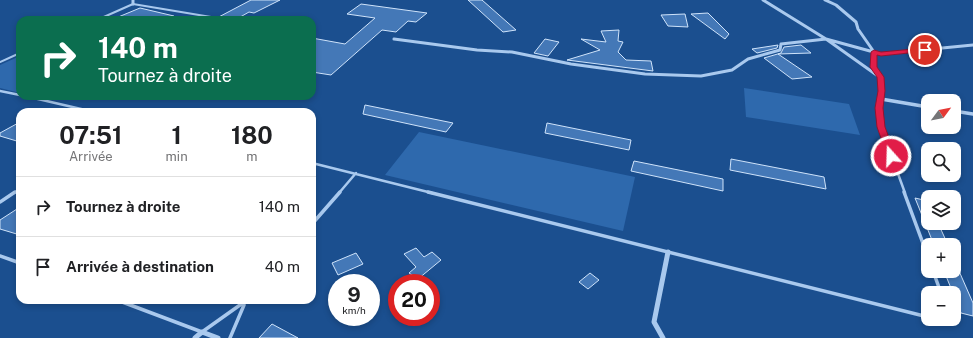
<!DOCTYPE html>
<html lang="fr">
<head>
<meta charset="utf-8">
<style>
	body { margin:0; font-family:"Public Sans",sans-serif; background:#f2f2f2; color:#202124; height:100vh; display:flex; flex-direction:column; font-size:15px; white-space:nowrap }
	* { box-sizing:border-box; margin:0 }
	p { font-size:13px; color:#757577 }
	.icon { flex:none; width:22px; height:22px; fill:none; stroke:currentColor; stroke-width:2; stroke-linecap:round; stroke-linejoin:round }
	.map { position:relative; flex:1; overflow:hidden }
	.sheet { position:absolute; left:16px; top:108px; width:300px; height:196px; display:flex; flex-direction:column; background:#fff; border-radius:12px; box-shadow:0 2px 6px #0003 }
	.sheet>* { flex:none }
	.guide { position:absolute; left:16px; top:16px; width:300px; height:84px; border-radius:12px; box-shadow:0 2px 6px #0003; background:#0b6e4f; color:#fff; overflow:hidden }
	.needle { width:26px; rotate:58deg }
	.buttons { position:absolute; left:921px; top:94px; display:grid; gap:8px }
	.buttons a { display:grid; place-items:center; width:40px; height:40px; border-radius:8px; background:#fff; box-shadow:0 2px 6px #0003; font-size:20px }
	.speed { position:absolute; left:328px; top:274px; display:flex; gap:8px; font-size:20px; font-weight:700; text-align:center }
	.speed>* { display:grid; place-content:center; width:52px; height:52px; border-radius:50%; background:#fff; box-shadow:0 2px 6px #0003; line-height:1 }
	.speed small { font-size:10px; font-weight:400 }
	.speed .limit { border:6px solid #d22; background:#fff; color:#111 }
	.pin { position:absolute; display:grid; place-items:center; width:34px; height:34px; color:#fff; margin:-17px; border:2px solid #fff; border-radius:50%; box-shadow:0 1px 4px #0007 }
	.me { position:absolute; width:44px; margin:-22px; rotate:340deg; stroke-linejoin:round; filter:drop-shadow(0 0 3px #0008) }
	.turn { display:flex; align-items:center; gap:14px; height:84px; padding:0 16px; font-size:18px }
	.turn .icon { width:52px; height:52px; stroke-width:2.5 }
	.turn b { display:block; font-size:28px; line-height:34px }
	.eta { display:flex; justify-content:space-evenly; align-items:center; height:68px; text-align:center }
	.eta b { font-size:24px; font-weight:700; line-height:28px }
	ul { padding:0; list-style:none }
	li { display:flex; align-items:center; gap:12px; height:60px; padding:0 16px; border-top:1px solid #e0e0e0 }
	li div { flex:1 }
	li b { display:block; font-size:15px }
	li em { font-style:normal }
	.map>svg:first-child { display:block }
	.green { fill:#2e69ad }
	.building { fill:#4478b7; stroke:#cfe3fa }
	.lines { fill:none; stroke-linecap:round; stroke-linejoin:round }
	.service-far2 { stroke:#a9c9ee; stroke-width:2 }
	.service-far1 { stroke:#a9c9ee; stroke-width:2.5 }
	.service { stroke:#a9c9ee; stroke-width:3.5 }
	.minor-far2 { stroke:#a9c9ee; stroke-width:3 }
	.minor-far1 { stroke:#a9c9ee; stroke-width:3.5 }
	.minor { stroke:#a9c9ee; stroke-width:5 }
	.route { fill:#e11d48; stroke:#92132f }
</style>
</head>
<body>
<div class="map">
<svg width="973" height="338" viewBox="0 0 973 338">
	<rect width="100%" height="100%" fill="#1b4f8f"/>
	<!-- green -->
	<path class="green" d="M20,56V93L0,88V65Z
		M744,88L849,104L860,135L746,117Z
		M419,132L635,177L623,231L385,175Z"/>
	<!-- building -->
	<path class="building" d="M251,0H280L254,13L249,12L235,20H213Z
		M468,0H482L516,30L503,32Z
		M361,4L427,13L416,22L408,21L396,32L382,30L331,75L312,72V38L345,44L375,18L347,14Z
		M140,8L174,16L173,20H111Z
		M708,13L729,34L725,39L691,14Z
		M685,14L688,27L668,26L661,15Z
		M619,30L618,41L623,42L618,52L626,60L651,61L653,71L567,60L600,50L581,39L606,42L601,31Z
		M545,39L559,42L548,56L534,53Z
		M778,45L777,48L757,53L752,49Z
		M801,45L811,53L778,54L812,77L792,79L764,58L781,53L784,47Z
		M365,105L453,123L446,132L363,114Z
		M20,122V142L0,136V133Z
		M547,123L631,140L629,150L545,133Z
		M731,159L824,177L826,189L730,170Z
		M634,161L723,179V191L631,171Z
		M915,198L928,201V223H938L948,245H934Z
		M20,207V235L0,229V220Z
		M416,248L424,257L432,252L441,260L418,279L409,273L416,267L404,254Z
		M356,253L363,264L338,275L332,263Z
		M944,271H959L973,303V316L961,313Z
		M590,273L599,280L588,289L579,282Z
		M272,324L298,338H259Z"/>
	<g class="lines">
		<!-- service-far2 -->
		<path class="service-far2" d="M97,20L133,4L211,17
			M0,62L20,53"/>
		<!-- service-far1 -->
		<path class="service-far1" d="M0,91L20,95
			M25,96L94,112
			M881,127L905,193
			M312,163L432,193
			M14,193L20,189
			M339,193L356,173"/>
		<!-- service -->
		<path class="service" d="M428,192L928,317
			M904,192L928,257
			M0,202L15,192
			M312,224L340,192
			M0,256L20,263
			M933,271L941,293
			M117,300L202,332L247,300
			M230,338L244,305"/>
		<!-- minor-far2 -->
		<path class="minor-far2" d="M133,0V4
			M763,0L826,39L878,76
			M825,0L836,5L856,22L858,29L874,52V67L880,77L881,83
			M394,39L477,50L512,52L571,64L645,74L701,76L732,70L748,59L780,50L781,44L826,39L881,54L973,45"/>
		<!-- minor-far1 -->
		<path class="minor-far1" d="M881,82L882,91L879,108L881,127
			M881,99L928,107
			M954,111L973,114"/>
		<!-- minor -->
		<path class="minor" d="M195,338L202,332L218,338
			M663,338L654,322L668,252"/>
	</g>
	<!-- route -->
	<path class="route" d="M925,48H927V51L881,56L877,55V67L884,77L885,91L883,108L885,127L896,156L894,158H888L877,127L875,108L878,91L877,77L870,67L871,52L874,50L881,52Z"/>
</svg>
<div class="buttons">
<a><svg class="needle" viewBox="-14 -14 28 28"><path d="M0-13l5 13h-10z" fill="#e53935"/><path d="M0 13l5-13h-10z" fill="#757577"/></svg></a>
<a><svg class="icon" aria-label="search" viewBox="0 0 24 24"><circle cx="10" cy="10" r="6"/><path d="M15 15l6 6"/></svg></a>
<a><svg class="icon" aria-label="layers" viewBox="0 0 24 24"><path d="M12 4l9 5-9 5-9-5zM3 14l9 5 9-5"/></svg></a>
<a>+</a>
<a>−</a>
</div>
<div class="speed"><div>9<small>km/h</small></div><div class="limit">20</div></div>
<div class="pin" style="left:925px;top:50px;background:#d93025"><svg class="icon" aria-label="arrive" viewBox="0 0 24 24"><path d="M6 21V4h12l-3 4 3 4H6"/></svg></div>
<svg class="me" style="left:891px;top:156px" viewBox="-20 -20 40 40"><circle r="17" fill="#e11d48" stroke="#fff" stroke-width="3"/><path d="M0-11L8 9 0 5-8 9z" fill="#fff"/></svg>
<div class="guide">
<div class="turn"><svg class="icon" aria-label="right" viewBox="0 0 24 24"><path d="M7 20v-9h11M14 6l5 5-5 5"/></svg><div><b>140 m</b>Tournez à droite</div></div>
</div>
<section class="sheet">
<div class="eta">
<div><b>07:51</b><p>Arrivée</p></div>
<div><b>1</b><p>min</p></div>
<div><b>180</b><p>m</p></div>
</div>
<ul>
<li><svg class="icon" aria-label="right" viewBox="0 0 24 24"><path d="M7 20v-9h11M14 6l5 5-5 5"/></svg><div><b>Tournez à droite</b></div><em>140 m</em></li>
<li><svg class="icon" aria-label="arrive" viewBox="0 0 24 24"><path d="M6 21V4h12l-3 4 3 4H6"/></svg><div><b>Arrivée à destination</b></div><em>40 m</em></li>
</ul>
</section>
</div>
</body>
</html>
